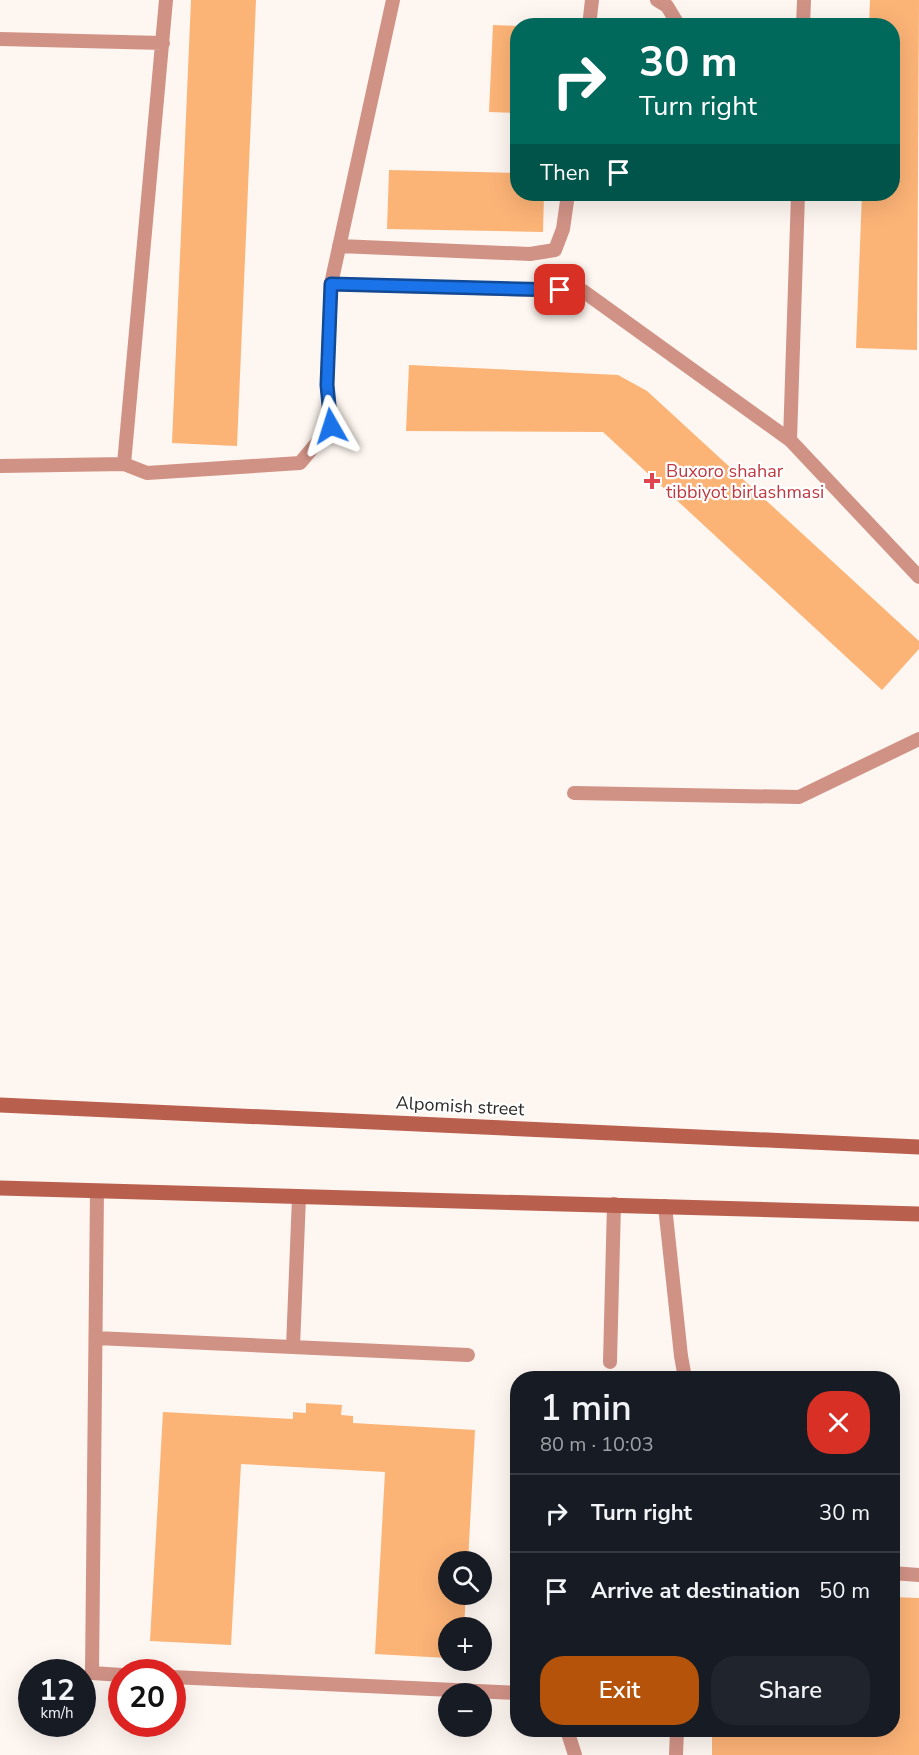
<!DOCTYPE html>
<html lang="en">
<head>
<meta charset="utf-8">
<style>
	body { margin:0; font-family:"Nunito Sans",sans-serif; background:#20242c; color:#f1f3f6; height:100vh; display:flex; flex-direction:column; font-size:22px; white-space:nowrap }
	* { box-sizing:border-box; margin:0 }
	p { font-size:20px; color:#9ea1a6 }
	.icon { flex:none; width:33px; height:33px; fill:none; stroke:currentColor; stroke-width:2; stroke-linecap:round; stroke-linejoin:round }
	.map { position:relative; flex:1; overflow:hidden }
	.side { position:absolute; left:510px; top:1371px; width:390px; height:366px; display:flex; flex-direction:column; background:#171b24; border-radius:24px; box-shadow:0 6px 24px #0002 }
	.side>* { flex:none }
	.hud { position:absolute; left:510px; top:18px; width:390px; height:183px; border-radius:24px; box-shadow:0 6px 24px #0002; background:#00695c; color:#fff; overflow:hidden }
	.buttons { position:absolute; left:438px; top:1551px; display:grid; gap:12px }
	.buttons a { display:grid; place-items:center; width:54px; height:54px; border-radius:50%; background:#171b24; box-shadow:0 6px 24px #0002; font-size:30px }
	.speed { position:absolute; left:18px; top:1659px; display:flex; gap:12px; font-size:30px; font-weight:700; text-align:center }
	.speed>* { display:grid; place-content:center; width:78px; height:78px; border-radius:50%; background:#171b24; box-shadow:0 6px 24px #0002; line-height:1 }
	.speed small { font-size:15px; font-weight:400 }
	.speed .limit { border:9px solid #d22; background:#fff; color:#111 }
	.pin { position:absolute; display:grid; place-items:center; width:51px; height:51px; color:#fff; margin:-26px; border-radius:12px; box-shadow:0 3px 9px #0006 }
	.me { position:absolute; width:66px; margin:-33px; rotate:354deg; stroke-linejoin:round; filter:drop-shadow(0 0 4px #0008) }
	.turn { display:flex; align-items:center; gap:21px; height:126px; padding:0 30px; font-size:27px }
	.turn .icon { width:78px; height:78px; stroke-width:2.5 }
	.turn b { display:block; font-size:42px; line-height:51px }
	.then { display:flex; align-items:center; height:57px; padding:0 30px; background:#0003; gap:12px; font-size:22px }
	.round { display:grid; place-items:center; flex:none; width:63px; height:63px; border-radius:24px; background:#20242c }
	.head { display:flex; align-items:center; justify-content:space-between; height:102px; padding:0 30px }
	h1 { font-size:36px; font-weight:600; line-height:45px }
	.primary-button { display:flex; gap:12px; margin-top:auto; padding:12px 30px }
	.primary-button a { flex:1; height:69px; border-radius:24px; background:#b45309; color:#fff; font-size:24px; font-weight:600; line-height:69px; text-align:center }
	.primary-button a+a { background:#20242c; color:#f1f3f6 }
	ul { padding:0; list-style:none }
	li { display:flex; align-items:center; gap:18px; height:78px; padding:0 30px; border-top:2px solid #363941 }
	li div { flex:1 }
	li b { display:block; font-size:22px }
	li em { font-style:normal }
	.map>svg:first-child { display:block }
	.building { fill:#fcb376 }
	.lines { fill:none; stroke-linecap:round; stroke-linejoin:round }
	.lane { stroke:#d19286; stroke-width:14 }
	.secondary { stroke:#b95f4e; stroke-width:15 }
	.route-casing { stroke:#114b97; stroke-width:15 }
	.route { stroke:#1a73e8; stroke-width:10 }
	.health-dot { fill:#e0444e; stroke:#fff; stroke-width:2 }
	.labels { text-anchor:middle; stroke-width:4.5; stroke-linejoin:round; paint-order:stroke }
	.health-label { font-size:18px; fill:#be3a42; stroke:#fff; text-anchor:start }
	.street-label { font-size:18px; fill:#2c2927; stroke:#fff }
</style>
</head>
<body>
<div class="map">
<svg width="919" height="1755" viewBox="0 0 919 1755">
	<rect width="100%" height="100%" fill="#fef6f0"/>
	<!-- building -->
	<path class="building" d="M191,0H256L237,446L172,443Z
		M870,0H919L917,350L856,348L862,194H892V26H869Z
		M493,25L518,26V113L489,112Z
		M389,170L518,173V194H544L543,232L387,229Z
		M409,365L618,375L647,391L919,641V649L882,690L603,432L406,431Z
		M306,1403L342,1405L341,1415L353,1416V1423L475,1430L468,1562H448V1594H466L464,1628H448V1658L375,1654L385,1472L241,1464L231,1645L150,1641L163,1412L293,1419V1412L306,1413Z
		M892,1597L919,1598V1755H712V1730H892Z"/>
	<g class="lines">
		<!-- lane -->
		<path class="lane" d="M657,0L667,6L679,26
			M589,26L592,0
			M803,26L804,0
			M0,39L163,43
			M339,246L530,254L555,250L563,229L568,194
			M331,284L583,291L790,440L798,194
			M790,440L919,577
			M124,464L166,0
			M0,466L124,464L147,473L300,463L331,426L327,385L331,284L393,0
			M574,793L799,797L919,739
			M97,1191L92,1673L122,1675
			M665,1206L681,1356L685,1378
			M96,1338L468,1355
			M293,1347L299,1197
			M610,1362L614,1204
			M892,1573L919,1575
			M172,1677L518,1693
			M567,1730L575,1755
			M676,1755L677,1730"/>
		<!-- secondary -->
		<path class="secondary" d="M0,1105L919,1147
			M0,1188L919,1214"/>
	</g>
	<g class="lines">
		<!-- route casing -->
		<g class="route-casing">
			<path id="route" d="M331,426L327,385L331,284L560,290"/>
		</g>
		<!-- route -->
		<use href="#route" class="route"/>
	</g>
	<!-- markers -->
	<path class="health-dot" d="M649 472h6v6h6v6h-6v6h-6v-6h-6v-6h6z"/>
	<g class="labels">
		<!-- health labels -->
		<g class="health-label">
			<text x="666" y="477">Buxoro shahar<tspan x="666" dy="21">tibbiyot birlashmasi</tspan></text>
		</g>
		<!-- street labels -->
		<g class="street-label">
			<text transform="translate(460 1106) rotate(3)" y="6">Alpomish street</text>
		</g>
	</g>
</svg>
<div class="buttons">
<a><svg class="icon" aria-label="search" viewBox="0 0 24 24"><circle cx="10" cy="10" r="6"/><path d="M15 15l6 6"/></svg></a>
<a>+</a>
<a>−</a>
</div>
<div class="speed"><div>12<small>km/h</small></div><div class="limit">20</div></div>
<div class="pin" style="left:560px;top:290px;background:#d93025"><svg class="icon" aria-label="arrive" viewBox="0 0 24 24"><path d="M6 21V4h12l-3 4 3 4H6"/></svg></div>
<svg class="me" style="left:331px;top:426px" viewBox="-20 -20 40 40"><path d="M0-17L14 15 0 8-14 15z" fill="#1a73e8" stroke="#fff" stroke-width="4"/></svg>
<div class="hud">
<div class="turn"><svg class="icon" aria-label="right" viewBox="0 0 24 24"><path d="M7 20v-9h11M14 6l5 5-5 5"/></svg><div><b>30 m</b>Turn right</div></div>
<div class="then">Then<svg class="icon" aria-label="arrive" viewBox="0 0 24 24"><path d="M6 21V4h12l-3 4 3 4H6"/></svg></div>
</div>
<section class="side">
<div class="head"><div><h1>1 min</h1><p>80 m · 10:03</p></div><a class="round" style="background:#d93025;color:#fff"><svg class="icon" aria-label="close" viewBox="0 0 24 24"><path d="M6 6l12 12M18 6L6 18"/></svg></a></div>
<ul>
<li><svg class="icon" aria-label="right" viewBox="0 0 24 24"><path d="M7 20v-9h11M14 6l5 5-5 5"/></svg><div><b>Turn right</b></div><em>30 m</em></li>
<li><svg class="icon" aria-label="arrive" viewBox="0 0 24 24"><path d="M6 21V4h12l-3 4 3 4H6"/></svg><div><b>Arrive at destination</b></div><em>50 m</em></li>
</ul>
<div class="primary-button"><a>Exit</a><a>Share</a></div>
</section>
</div>
</body>
</html>
